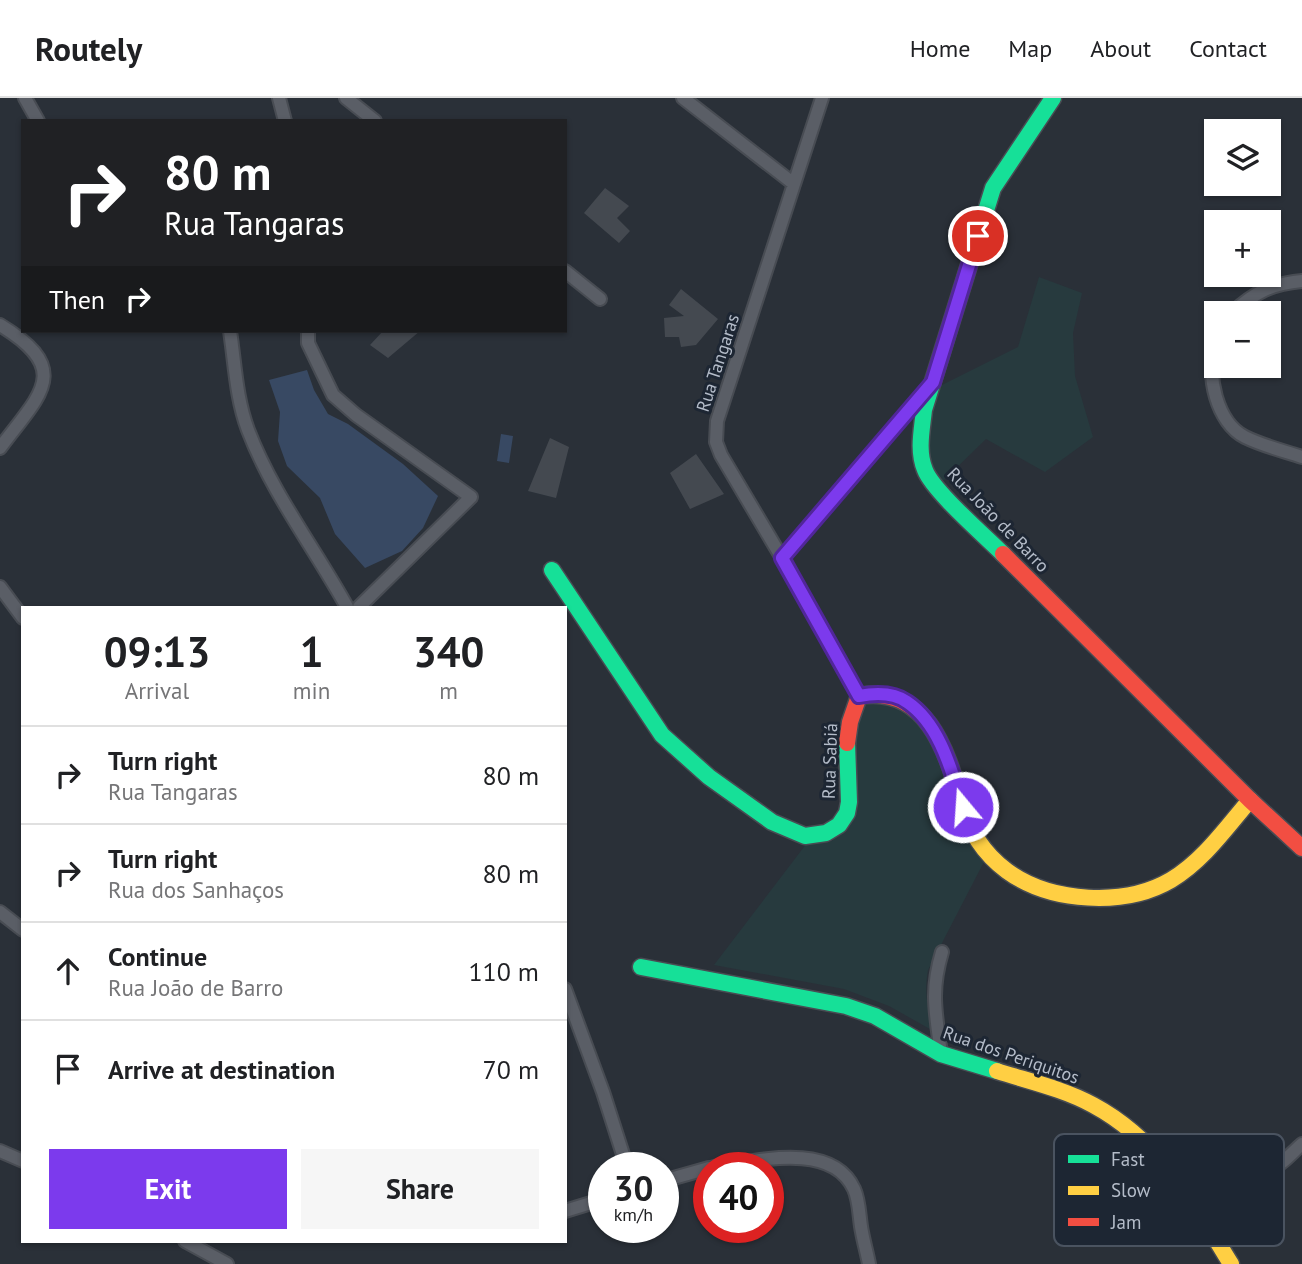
<!DOCTYPE html>
<html lang="en">
<head>
<meta charset="utf-8">
<style>
	body { margin:0; font-family:"PT Sans",sans-serif; background:#f6f6f6; color:#202124; height:100vh; display:flex; flex-direction:column; font-size:26px; white-space:nowrap }
	* { box-sizing:border-box; margin:0 }
	p { font-size:23px; color:#757577 }
	.icon { flex:none; width:38px; height:38px; fill:none; stroke:currentColor; stroke-width:2; stroke-linecap:round; stroke-linejoin:round }
	.map { position:relative; flex:1; overflow:hidden }
	.sheet { position:absolute; left:21px; top:508px; width:546px; height:637px; display:flex; flex-direction:column; background:#fff; border-radius:0px; box-shadow:0 2px 5px #0004 }
	.sheet>* { flex:none }
	.banner { position:absolute; left:21px; top:21px; width:546px; height:214px; border-radius:0px; box-shadow:0 2px 5px #0004; background:#202124; color:#fff; overflow:hidden }
	.fabs { position:absolute; left:1204px; top:21px; display:grid; gap:14px }
	.fabs a { display:grid; place-items:center; width:77px; height:77px; border-radius:0px; background:#fff; box-shadow:0 2px 5px #0004; font-size:35px }
	.speed { position:absolute; left:588px; top:1054px; display:flex; gap:14px; font-size:35px; font-weight:700; text-align:center }
	.speed>* { display:grid; place-content:center; width:91px; height:91px; border-radius:50%; background:#fff; box-shadow:0 2px 5px #0004; line-height:1 }
	.speed small { font-size:18px; font-weight:400 }
	.speed .limit { border:10px solid #d22; background:#fff; color:#111 }
	.pin { position:absolute; display:grid; place-items:center; width:60px; height:60px; color:#fff; margin:-30px; border:4px solid #fff; border-radius:50%; box-shadow:0 2px 7px #0007 }
	.me { position:absolute; width:77px; margin:-38px; rotate:342deg; stroke-linejoin:round; filter:drop-shadow(0 0 5px #0008) }
	.turn { display:flex; align-items:center; gap:24px; height:147px; padding:0 28px; font-size:32px }
	.turn .icon { width:91px; height:91px; stroke-width:2.5 }
	.turn b { display:block; font-size:49px; line-height:60px }
	.then { display:flex; align-items:center; height:66px; padding:0 28px; background:#0003; gap:14px; font-size:26px }
	.eta { display:flex; justify-content:space-evenly; align-items:center; height:119px; text-align:center }
	.eta b { font-size:42px; font-weight:700; line-height:49px }
	.primary-button { display:flex; gap:14px; margin-top:auto; padding:14px 28px }
	.primary-button a { flex:1; height:80px; border-radius:0px; background:#7c3aed; color:#fff; font-size:28px; font-weight:700; line-height:80px; text-align:center }
	.primary-button a+a { background:#f6f6f6; color:#202124 }
	ul { padding:0; list-style:none }
	li { display:flex; align-items:center; gap:21px; height:98px; padding:0 28px; border-top:2px solid #e0e0e0 }
	li div { flex:1 }
	li b { display:block; font-size:26px }
	li em { font-style:normal }
	header { display:flex; align-items:center; gap:42px; box-sizing:border-box; height:98px; padding:0 35px; background:#fff; border-bottom:2px solid #e0e0e0 }
	header strong { font-size:33px }
	nav { display:flex; gap:38px; margin-inline-start:auto; font-size:24px }
	.map>svg:first-child { display:block }
	.green { fill:#273a3e }
	.water { fill:#384963 }
	.building { fill:#444950 }
	.lines { fill:none; stroke-linecap:round; stroke-linejoin:round }
	.street-casing { stroke:#484c53; stroke-width:16 }
	.fast-casing { stroke:#484c53; stroke-width:19 }
	.slow-casing { stroke:#484c53; stroke-width:19 }
	.jam-casing { stroke:#484c53; stroke-width:19 }
	.street { stroke:#5a5e66; stroke-width:12 }
	.fast { stroke:#16e098; stroke-width:16 }
	.slow { stroke:#ffcf43; stroke-width:16 }
	.jam { stroke:#f24e42; stroke-width:16 }
	.route-casing { stroke:#51269a; stroke-width:18 }
	.route { stroke:#7c3aed; stroke-width:12 }
	.labels { text-anchor:middle; stroke-width:6; stroke-linejoin:round; paint-order:stroke }
	.street-label { font-size:18px; fill:#b4bcc9; stroke:#1d2633 }
	.key { fill:#1d2633; stroke:#4a5360; stroke-width:2 }
	.key-label { font-size:19px; fill:#b4bcc9 }
</style>
</head>
<body>
<header>
<strong>Routely</strong>
<nav><a>Home</a><a>Map</a><a>About</a><a>Contact</a></nav>
</header>
<div class="map">
<svg width="1302" height="1166" viewBox="0 0 1302 1166">
	<rect width="100%" height="100%" fill="#2a3038"/>
	<!-- green -->
	<path class="green" d="M1039,179L1082,195L1073,235L1075,278L1093,339L1045,374L986,341L942,384C938,380 933,375 931,371C918,347 931,312 938,289L1018,249Z
		M866,599L905,607L926,630L988,756L928,872C924,895 927,914 937,935L889,908L844,891L714,867L807,745L832,743L847,728L852,636Z"/>
	<!-- water -->
	<path class="water" d="M307,272L314,292L328,316L348,326L403,366L438,398L423,430L402,453L365,470L335,436L320,400L287,368L278,343L280,314L269,282Z
		M501,336L513,338L509,365L497,363Z"/>
	<!-- building -->
	<path class="building" d="M605,90L629,108L617,120L630,133L619,145L584,115Z
		M681,191L718,221L696,247L681,249L679,239H665L664,220L684,218L669,207Z
		M383,233H420L388,260L370,247Z
		M550,340L569,349L556,400L528,393Z
		M696,356L724,396L690,411L670,375Z"/>
	<g class="lines">
		<!-- street casing -->
		<g class="street-casing">
			<path id="street" d="M25,0L38,23
				M279,0L285,23
				M346,0L375,23
				M683,0L794,86
				M822,0L717,323L716,344L721,357L782,460L859,598
				M565,173L600,201
				M1232,215C1255,194 1271,186 1302,183
				M0,227C74,272 40,296 0,350
				M230,233C235,266 236,300 248,332C272,395 315,451 347,509
				M308,233V245L333,297L356,317L471,399L359,509
				M1216,248C1205,276 1217,325 1245,339C1263,348 1284,353 1302,359
				M782,460L928,290
				M0,489L23,520
				M0,814L23,832
				M565,891L603,994L627,1069
				M941,956C936,916 930,894 942,854
				M0,1053L23,1063
				M714,1069C757,1063 832,1043 854,1091C860,1104 859,1121 862,1134C864,1145 867,1155 869,1166
				M663,1083L709,1070
				M1182,1086C1214,1083 1253,1083 1281,1065C1288,1060 1295,1052 1302,1046
				M565,1113L604,1101
				M185,1143L227,1166"/>
		</g>
		<!-- fast casing -->
		<g class="fast-casing">
			<path id="fast" d="M1003,456C985,438 933,393 925,372C917,353 922,332 924,312L993,90L1053,0
				M552,472L662,637L709,679L772,724L805,738L826,735L839,727L847,715L849,704L847,645
				M641,869L846,908L875,918L941,956L997,973"/>
		</g>
		<!-- slow casing -->
		<g class="slow-casing">
			<path id="slow" d="M961,703C968,731 984,756 1007,773C1051,805 1125,809 1171,782C1203,763 1226,730 1250,702
				M997,973C1028,983 1064,991 1093,1007C1160,1043 1193,1104 1231,1166"/>
		</g>
		<!-- jam casing -->
		<g class="jam-casing">
			<path id="jam" d="M1003,456L1250,702L1302,750
				M847,645L850,624L859,598C926,587 946,651 961,703"/>
		</g>
		<!-- street -->
		<use href="#street" class="street"/>
		<!-- fast -->
		<use href="#fast" class="fast"/>
		<!-- slow -->
		<use href="#slow" class="slow"/>
		<!-- jam -->
		<use href="#jam" class="jam"/>
	</g>
	<g class="lines">
		<!-- route casing -->
		<g class="route-casing">
			<path id="route" d="M963,709C952,674 940,626 907,604C893,594 875,595 859,598L782,460L933,284L978,138"/>
		</g>
		<!-- route -->
		<use href="#route" class="route"/>
	</g>
	<g class="labels">
		<!-- street labels -->
		<g class="street-label">
			<text transform="translate(718 265) rotate(-72)" y="6">Rua Tangaras</text>
			<text transform="translate(998 422) rotate(46)" y="6">Rua João de Barro</text>
			<text transform="translate(830 663) rotate(-88)" y="6">Rua Sabiá</text>
			<text transform="translate(1011 957) rotate(19)" y="6">Rua dos Periquitos</text>
		</g>
	</g>
	<!-- legend -->
	<rect x="1054" y="1036" width="230" height="112" rx="10" class="key"/>
	<rect x="1068" y="1057" width="31" height="8" fill="#16e098"/>
	<rect x="1068" y="1088" width="31" height="9" fill="#ffcf43"/>
	<rect x="1068" y="1120" width="31" height="8" fill="#f24e42"/>
	<g class="key-label">
		<text x="1111" y="1068">Fast</text>
		<text x="1111" y="1099">Slow</text>
		<text x="1111" y="1131">Jam</text>
	</g>
</svg>
<div class="fabs">
<a><svg class="icon" aria-label="layers" viewBox="0 0 24 24"><path d="M12 4l9 5-9 5-9-5zM3 14l9 5 9-5"/></svg></a>
<a>+</a>
<a>−</a>
</div>
<div class="speed"><div>30<small>km/h</small></div><div class="limit">40</div></div>
<div class="pin" style="left:978px;top:138px;background:#d93025"><svg class="icon" aria-label="arrive" viewBox="0 0 24 24"><path d="M6 21V4h12l-3 4 3 4H6"/></svg></div>
<svg class="me" style="left:963px;top:709px" viewBox="-20 -20 40 40"><circle r="17" fill="#7c3aed" stroke="#fff" stroke-width="3"/><path d="M0-11L8 9 0 5-8 9z" fill="#fff"/></svg>
<div class="banner">
<div class="turn"><svg class="icon" aria-label="right" viewBox="0 0 24 24"><path d="M7 20v-9h11M14 6l5 5-5 5"/></svg><div><b>80 m</b>Rua Tangaras</div></div>
<div class="then">Then<svg class="icon" aria-label="right" viewBox="0 0 24 24"><path d="M7 20v-9h11M14 6l5 5-5 5"/></svg></div>
</div>
<section class="sheet">
<div class="eta">
<div><b>09:13</b><p>Arrival</p></div>
<div><b>1</b><p>min</p></div>
<div><b>340</b><p>m</p></div>
</div>
<ul>
<li><svg class="icon" aria-label="right" viewBox="0 0 24 24"><path d="M7 20v-9h11M14 6l5 5-5 5"/></svg><div><b>Turn right</b><p>Rua Tangaras</p></div><em>80 m</em></li>
<li><svg class="icon" aria-label="right" viewBox="0 0 24 24"><path d="M7 20v-9h11M14 6l5 5-5 5"/></svg><div><b>Turn right</b><p>Rua dos Sanhaços</p></div><em>80 m</em></li>
<li><svg class="icon" aria-label="ahead" viewBox="0 0 24 24"><path d="M12 20V5M6 11l6-6 6 6"/></svg><div><b>Continue</b><p>Rua João de Barro</p></div><em>110 m</em></li>
<li><svg class="icon" aria-label="arrive" viewBox="0 0 24 24"><path d="M6 21V4h12l-3 4 3 4H6"/></svg><div><b>Arrive at destination</b></div><em>70 m</em></li>
</ul>
<div class="primary-button"><a>Exit</a><a>Share</a></div>
</section>
</div>
</body>
</html>
